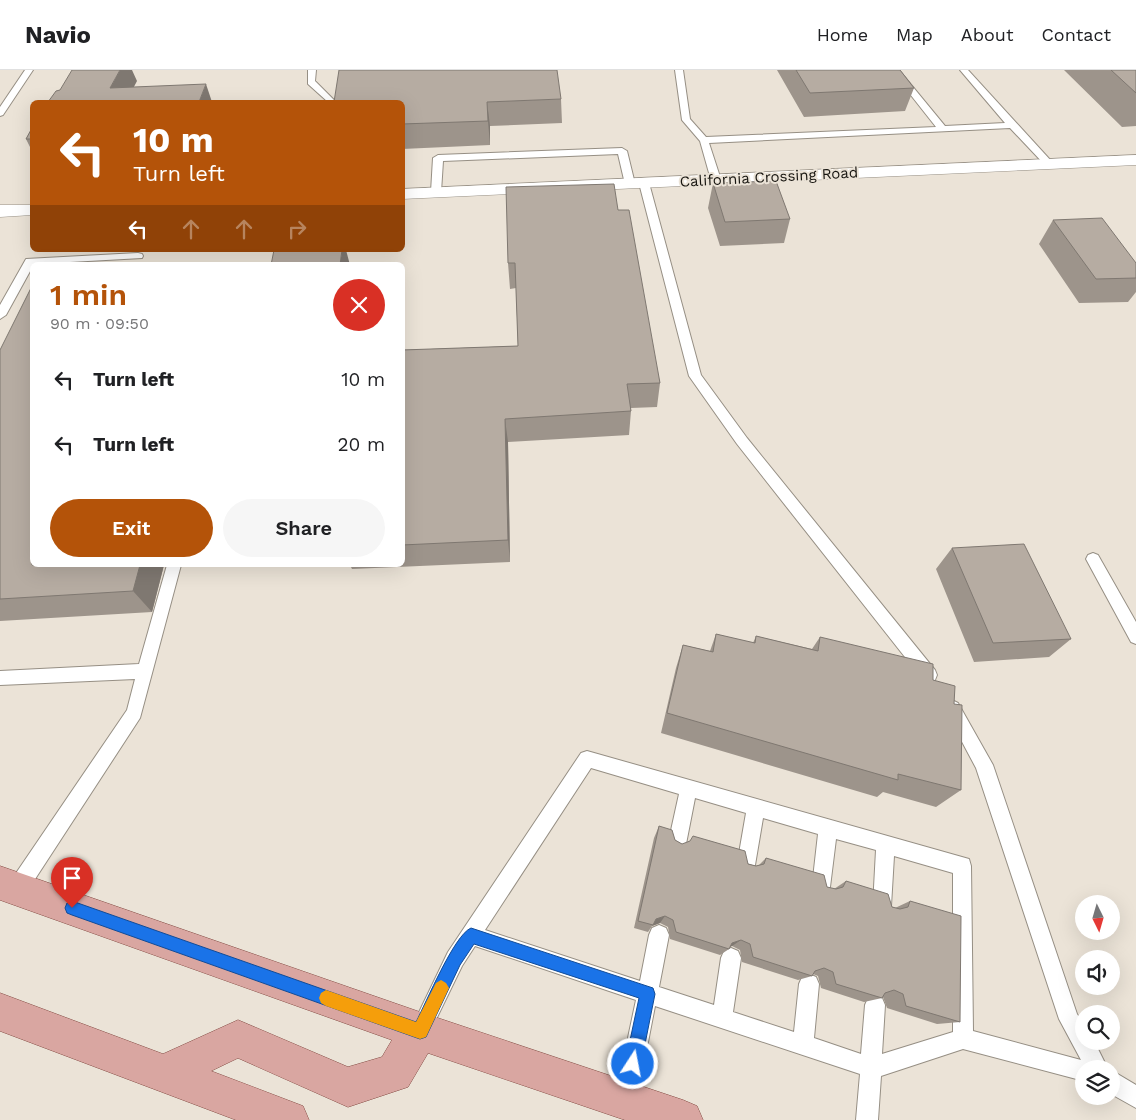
<!DOCTYPE html>
<html lang="en">
<head>
<meta charset="utf-8">
<style>
	body { margin:0; font-family:"Work Sans",sans-serif; background:#f6f6f6; color:#202124; height:100vh; display:flex; flex-direction:column; font-size:19px; white-space:nowrap }
	* { box-sizing:border-box; margin:0 }
	p { font-size:16px; color:#757577 }
	.icon { flex:none; width:28px; height:28px; fill:none; stroke:currentColor; stroke-width:2; stroke-linecap:round; stroke-linejoin:round }
	.map { position:relative; flex:1; overflow:hidden }
	.panel { position:absolute; left:30px; top:192px; width:375px; height:305px; display:flex; flex-direction:column; background:#fff; border-radius:8px; box-shadow:0 5px 20px #0002 }
	.panel>* { flex:none }
	.top-card { position:absolute; left:30px; top:30px; width:375px; height:152px; border-radius:8px; box-shadow:0 5px 20px #0002; background:#b45309; color:#fff; overflow:hidden }
	.needle { width:32px; rotate:175deg }
	.buttons { position:absolute; left:1075px; top:825px; display:grid; gap:10px }
	.buttons a { display:grid; place-items:center; width:45px; height:45px; border-radius:50%; background:#fff; box-shadow:0 5px 20px #0002; font-size:25px }
	.pin { position:absolute; display:grid; place-items:center; width:42px; height:42px; color:#fff; margin:-51px -21px; border-radius:50% 50% 50% 0; rotate:-45deg; box-shadow:0 0 5px #0007 }
	.pin .icon { rotate:45deg }
	.me { position:absolute; width:55px; margin:-28px; rotate:11deg; stroke-linejoin:round; filter:drop-shadow(0 0 4px #0008) }
	.turn { display:flex; align-items:center; gap:18px; height:105px; padding:0 20px; font-size:22px }
	.turn .icon { width:65px; height:65px; stroke-width:2.5 }
	.turn b { display:block; font-size:35px; line-height:42px }
	.lanes { display:flex; align-items:center; height:48px; padding:0 20px; background:#0003; justify-content:center; gap:25px; direction:ltr }
	.lanes .off { opacity:.35 }
	.round { display:grid; place-items:center; flex:none; width:52px; height:52px; border-radius:26px; background:#f6f6f6 }
	.overview { display:flex; align-items:center; justify-content:space-between; height:85px; padding:0 20px }
	h1 { font-size:30px; font-weight:600; line-height:38px; color:#b45309 }
	.button { display:flex; gap:10px; margin-top:auto; padding:10px 20px }
	.button a { flex:1; height:58px; border-radius:30px; background:#b45309; color:#fff; font-size:20px; font-weight:600; line-height:58px; text-align:center }
	.button a+a { background:#f6f6f6; color:#202124 }
	ul { padding:0; list-style:none }
	li { display:flex; align-items:center; gap:15px; height:65px; padding:0 20px }
	li div { flex:1 }
	li b { display:block; font-size:19px }
	li em { font-style:normal }
	header { display:flex; align-items:center; gap:30px; box-sizing:border-box; height:70px; padding:0 25px; background:#fff; border-bottom:1px solid #e0e0e0 }
	header strong { font-size:24px }
	nav { display:flex; gap:28px; margin-inline-start:auto; font-size:18px }
	.map>svg:first-child { display:block }
	.lines { fill:none; stroke-linecap:round; stroke-linejoin:round }
	.service-casing { stroke:#968f84; stroke-width:2 }
	.tertiary-casing { stroke:#968f84; stroke-width:1 }
	.primary-casing { stroke:#854d45; stroke-width:1 }
	.service { fill:#fff; fill-rule:evenodd }
	.tertiary { fill:#fff; fill-rule:evenodd }
	.primary { fill:#d9a6a1; fill-rule:evenodd }
	.wall { fill:#9d948b }
	.shaded-wall { fill:#7f7871 }
	.building { fill:#b6aca2; stroke:#7f7871 }
	.route { fill:#1a73e8; stroke:#114b97 }
	.slow { fill:#f59e0b }
	.labels { text-anchor:middle; stroke-width:4; stroke-linejoin:round; paint-order:stroke }
	.far-street-label { font-size:15px; fill:#171510; stroke:#ebe3d7 }
</style>
</head>
<body>
<header>
<strong>Navio</strong>
<nav><a>Home</a><a>Map</a><a>About</a><a>Contact</a></nav>
</header>
<div class="map">
<svg width="1136" height="1050" viewBox="0 0 1136 1050">
	<rect width="100%" height="100%" fill="#ebe3d7"/>
	<g class="lines">
		<!-- service casing -->
		<g class="service-casing">
			<path id="service" d="M25,0H33L3,45L0,46V37Z
				M308,0H316L315,11L336,32H328L308,14Z
				M675,0H683L690,49L706,67L936,57L891,0H899L945,56L1005,53L960,0H968L1053,93L1051,95H1045L1010,58L709,73L721,110L716,113L711,110L700,71L682,50Z
				M622,78L627,81L635,114L633,116H627L625,114L618,84L443,91L441,122L436,125L431,122L433,88L438,85Z
				M644,110L649,113L701,305L747,368L935,600L937,605L935,610L929,612L923,610L737,374L689,306L639,113Z
				M138,183L142,184L143,186L142,188L34,194L6,245L0,249V235L26,189Z
				M1093,483L1098,485L1136,552V574L1131,572L1086,489L1088,485Z
				M167,495H181L140,648L24,826L17,828L10,826L8,819L10,812L127,640L135,609L0,615V601L139,594Z
				M952,630L958,633L993,695L1077,944L1084,955V971H1094L1108,999H1084V1011L963,979L881,1006L878,1050H856L860,1004L655,936L637,1029L634,1037L626,1040L618,1037L615,1029L636,930L475,876L462,896L427,968L420,971L413,968L410,961L448,882L581,683L587,681L969,789L971,796L973,961L1081,990L1059,949L976,698L944,638L946,633ZM591,698L679,724L668,774L671,780L677,783L683,780L686,774L695,728L746,743L737,795L739,802L746,804L753,802L755,795L763,748L818,764L812,817L814,824L821,826L828,824L830,817L836,769L876,780L873,836L875,843L882,845L889,843L891,836L894,786L953,803V962L882,984L885,935L882,928L875,925L868,928L865,935L861,984L814,968L819,914L816,907L809,904L802,907L799,914L794,962L733,942L741,888L738,881L731,878L724,881L721,888L714,935L659,917L669,865L666,858L659,855L652,858L649,865L640,911L485,860Z
				M1111,1000L1136,1015V1038L1111,1024Z"/>
		</g>
		<!-- tertiary casing -->
		<g class="tertiary-casing">
			<path id="tertiary" d="M1136,85V95L402,129V119Z
				M0,135H32V145L0,147Z"/>
		</g>
		<!-- primary casing -->
		<g class="primary-casing">
			<path id="primary" d="M0,796L420,942L683,1030L697,1036L703,1050H625L428,983L408,1017L348,1037L238,988L211,1001L303,1036L309,1050H236L0,961V923L163,984L238,950L348,997L382,987L392,970L0,830Z"/>
		</g>
		<!-- service -->
		<use href="#service" class="service"/>
		<!-- tertiary -->
		<use href="#tertiary" class="tertiary"/>
		<!-- primary -->
		<use href="#primary" class="primary"/>
	</g>
	<!-- wall -->
	<path class="wall" d="M777,0H900L914,18L905,41L804,47Z
		M1064,0H1136V56L1122,57Z
		M561,29L562,53L490,56V75L402,79V32Z
		M32,58V81L26,69Z
		M713,113L790,149L784,173L720,176L708,138Z
		M618,140L660,313L657,337L631,338V341L629,365L508,372L510,492L352,499L350,495H402V280L518,276L516,218L510,219L508,193Z
		M1053,150L1136,193V222L1128,232L1079,233L1039,174Z
		M0,280L32,495H164L152,542L0,551Z
		M952,478L1071,569L1049,587L974,592L936,499Z
		M716,564L753,573L756,566L812,579L820,567L933,610L954,634L961,720L936,737L883,722L877,727L661,663L676,598L683,575L710,581Z
		M659,756L675,770L682,774L756,796L759,795L766,788L827,817L834,819L846,811L892,837L895,838L910,831L960,952L937,954L887,938L883,927L882,928L864,932L821,918L818,906L813,904L812,906L798,910L742,892L740,880L732,876L730,877L729,879L720,885L670,869L668,857L660,853L652,856L648,862L634,858L654,768Z"/>
	<!-- shaded-wall -->
	<path class="shaded-wall" d="M120,0H132L137,11L126,32L110,18Z
		M206,14L212,32H199Z
		M487,32L490,56V75L488,51Z
		M342,180H346L350,195H340Z
		M505,349L508,372L510,492L508,470Z
		M140,495H164L152,542L133,521Z
		M665,846L660,853L652,856L656,849Z
		M741,870L732,876L726,878L732,873Z"/>
	<!-- building -->
	<path class="building" d="M72,0H120L110,18L206,14L199,32H48L56,21L60,20Z
		M339,0H557L561,29L487,32L488,51L402,54V32H334Z
		M796,0H900L914,18L810,23Z
		M1111,0H1136V23Z
		M32,58V69H26Z
		M776,111L790,149L725,152L713,113Z
		M614,114L618,140H629L660,313L627,314L631,341L505,349L508,470L402,475V280L518,276L515,193H508L506,117Z
		M1102,148L1136,193V208L1096,209L1053,150Z
		M274,180H342L340,195H271Z
		M32,216V495H140L133,521L0,529V280Z
		M1024,474L1071,569L993,573L952,478Z
		M716,564L755,573L756,566L818,581L820,567L933,594V610L955,616L954,634L962,635L961,720L898,704V710L667,643L683,575L713,582Z
		M659,756L672,760L675,770L682,774L690,771L693,766L745,781L748,794L756,796L764,794L766,788L824,805L827,817L836,819L843,817L846,811L888,824L892,837L900,839L908,837L910,831L961,846L960,952L906,936L903,924L894,920L885,923L882,928L836,914L833,902L824,898L815,901L812,906L753,887L750,874L741,870L732,873L729,879L676,862L673,850L665,846L656,849L653,855L638,851Z"/>
	<!-- route -->
	<path class="route" d="M72,831L416,952C426,933 454,865 471,858L653,918L655,924L641,994L639,1000L633,1002L627,1000L625,994L639,928L474,874L460,895L426,967L420,969L72,845L67,843L65,838L67,833Z"/>
	<!-- slow -->
	<path class="slow" d="M441,910L446,913L449,918L426,967L420,969L326,936L321,933L319,928L321,923L326,920L416,952L436,913Z"/>
	<g class="labels">
		<!-- far-street labels -->
		<g class="far-street-label">
			<text transform="translate(769 107) rotate(-3)" y="5">California Crossing Road</text>
		</g>
	</g>
</svg>
<div class="buttons">
<a><svg class="needle" viewBox="-14 -14 28 28"><path d="M0-13l5 13h-10z" fill="#e53935"/><path d="M0 13l5-13h-10z" fill="#757577"/></svg></a>
<a><svg class="icon" aria-label="sound" viewBox="0 0 24 24"><path d="M4 9h4l5-4v14l-5-4H4zM17 9q2 3 0 6"/></svg></a>
<a><svg class="icon" aria-label="search" viewBox="0 0 24 24"><circle cx="10" cy="10" r="6"/><path d="M15 15l6 6"/></svg></a>
<a><svg class="icon" aria-label="layers" viewBox="0 0 24 24"><path d="M12 4l9 5-9 5-9-5zM3 14l9 5 9-5"/></svg></a>
</div>
<div class="pin" style="left:72px;top:838px;background:#d93025"><svg class="icon" aria-label="arrive" viewBox="0 0 24 24"><path d="M6 21V4h12l-3 4 3 4H6"/></svg></div>
<svg class="me" style="left:633px;top:994px" viewBox="-20 -20 40 40"><circle r="17" fill="#1a73e8" stroke="#fff" stroke-width="3"/><path d="M0-11L8 9 0 5-8 9z" fill="#fff"/></svg>
<div class="top-card">
<div class="turn"><svg class="icon" aria-label="left" viewBox="0 0 24 24"><path d="M17 20v-9H6M10 6l-5 5 5 5"/></svg><div><b>10 m</b>Turn left</div></div>
<div class="lanes"><svg class="icon" aria-label="left" viewBox="0 0 24 24"><path d="M17 20v-9H6M10 6l-5 5 5 5"/></svg><svg class="icon off" aria-label="ahead" viewBox="0 0 24 24"><path d="M12 20V5M6 11l6-6 6 6"/></svg><svg class="icon off" aria-label="ahead" viewBox="0 0 24 24"><path d="M12 20V5M6 11l6-6 6 6"/></svg><svg class="icon off" aria-label="right" viewBox="0 0 24 24"><path d="M7 20v-9h11M14 6l5 5-5 5"/></svg></div>
</div>
<section class="panel">
<div class="overview"><div><h1>1 min</h1><p>90 m · 09:50</p></div><a class="round" style="background:#d93025;color:#fff"><svg class="icon" aria-label="close" viewBox="0 0 24 24"><path d="M6 6l12 12M18 6L6 18"/></svg></a></div>
<ul>
<li><svg class="icon" aria-label="left" viewBox="0 0 24 24"><path d="M17 20v-9H6M10 6l-5 5 5 5"/></svg><div><b>Turn left</b></div><em>10 m</em></li>
<li><svg class="icon" aria-label="left" viewBox="0 0 24 24"><path d="M17 20v-9H6M10 6l-5 5 5 5"/></svg><div><b>Turn left</b></div><em>20 m</em></li>
</ul>
<div class="button"><a>Exit</a><a>Share</a></div>
</section>
</div>
</body>
</html>
